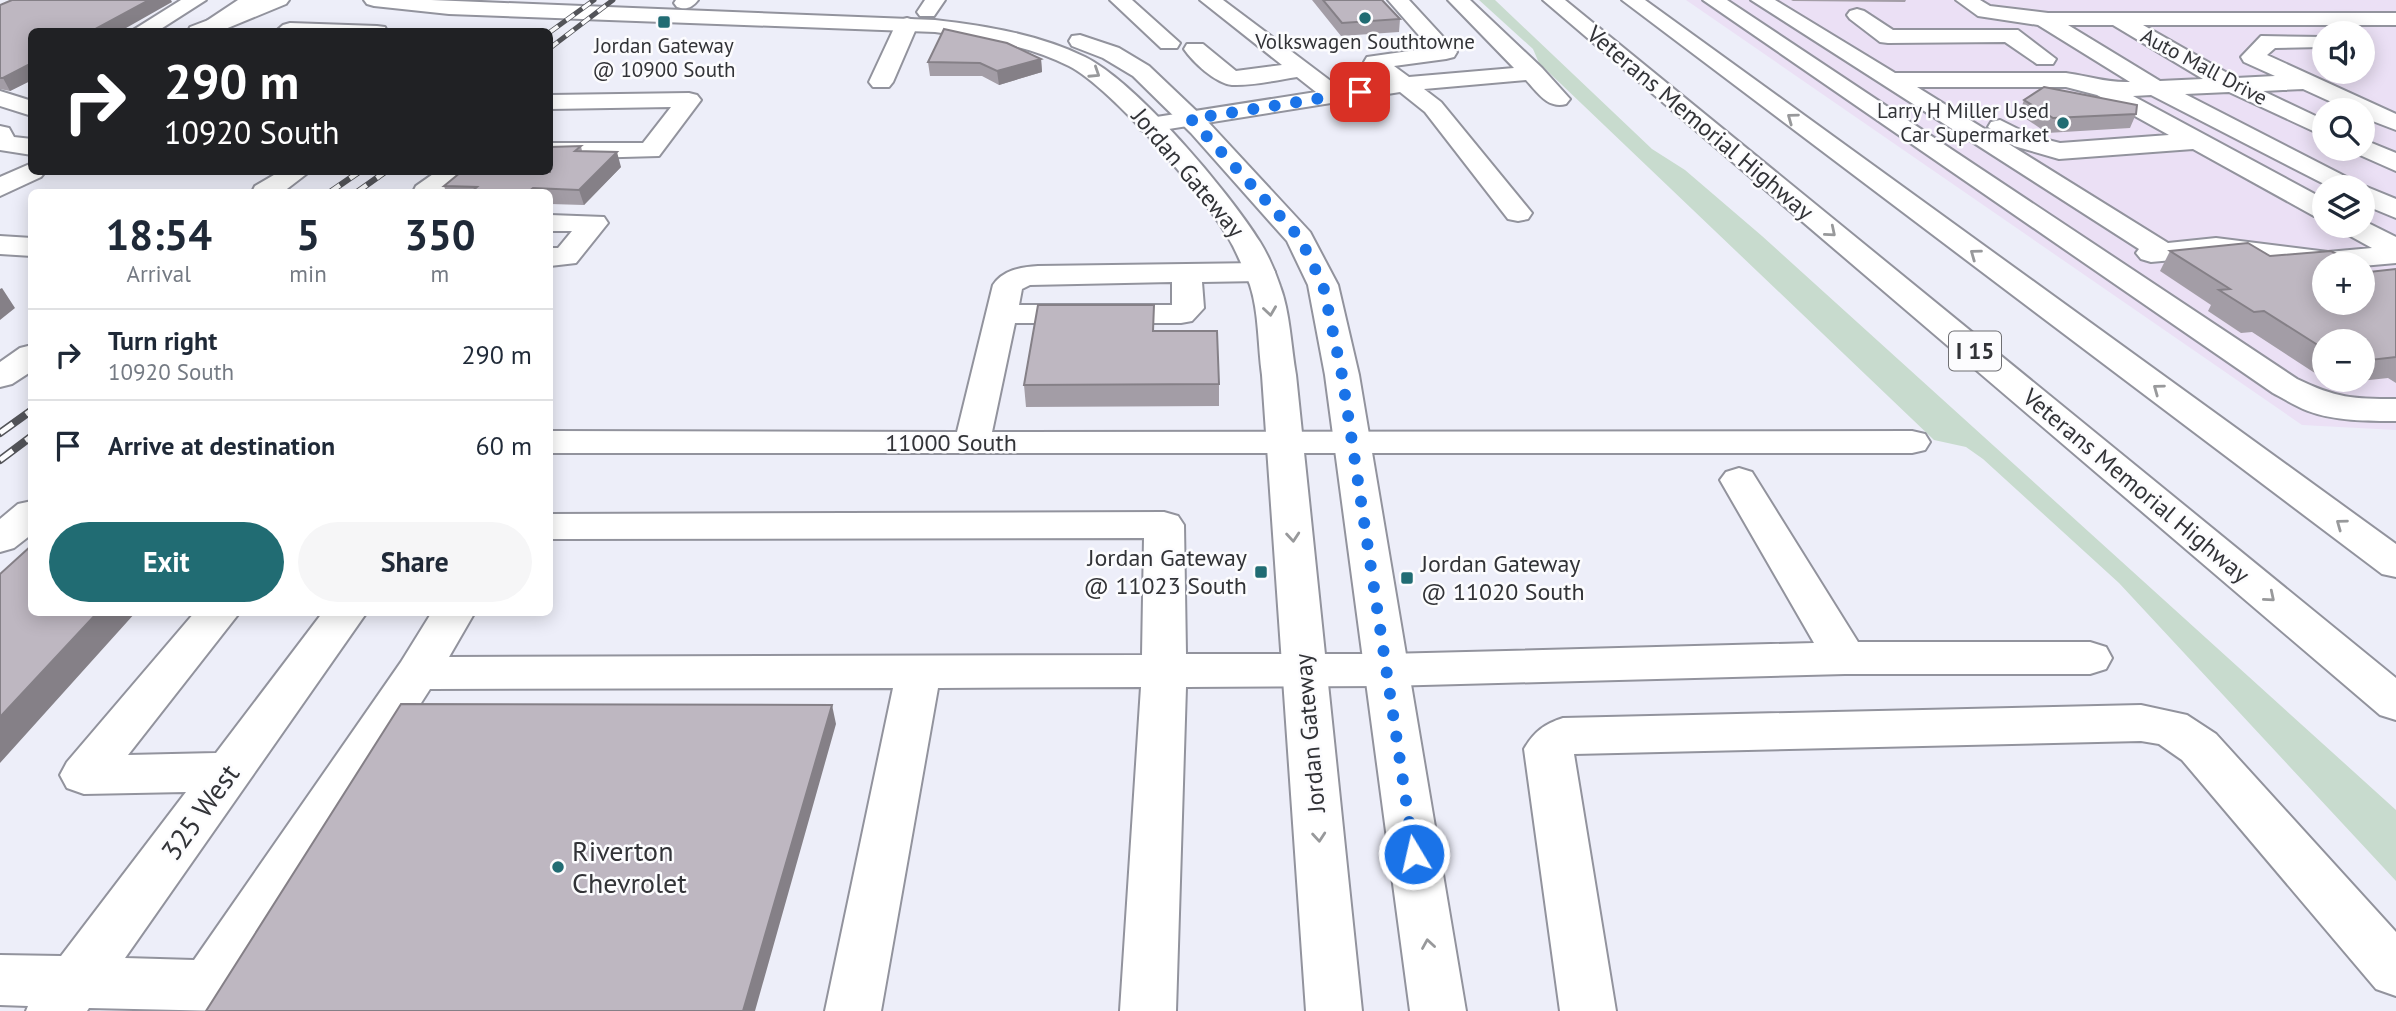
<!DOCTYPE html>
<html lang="en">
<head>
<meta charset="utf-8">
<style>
	body { margin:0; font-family:"PT Sans",sans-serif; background:#f6f6f7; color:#1f2937; height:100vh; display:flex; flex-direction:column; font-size:26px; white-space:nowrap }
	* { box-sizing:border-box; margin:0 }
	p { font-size:23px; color:#747a83 }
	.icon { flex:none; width:38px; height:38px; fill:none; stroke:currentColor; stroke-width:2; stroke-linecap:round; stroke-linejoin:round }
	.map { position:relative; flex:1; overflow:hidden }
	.sheet { position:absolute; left:28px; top:189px; width:525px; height:427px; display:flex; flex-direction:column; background:#fff; border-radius:10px; box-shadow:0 4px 18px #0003 }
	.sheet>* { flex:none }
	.guide { position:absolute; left:28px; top:28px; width:525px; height:147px; border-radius:10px; box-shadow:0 4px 18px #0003; background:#202124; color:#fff; overflow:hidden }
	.tools { position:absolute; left:2312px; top:21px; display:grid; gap:14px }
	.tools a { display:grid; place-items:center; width:63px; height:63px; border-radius:50%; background:#fff; box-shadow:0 4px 18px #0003; font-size:35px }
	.pin { position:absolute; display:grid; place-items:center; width:60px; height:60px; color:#fff; margin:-30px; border-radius:14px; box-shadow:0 4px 10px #0006 }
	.me { position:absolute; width:77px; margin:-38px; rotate:351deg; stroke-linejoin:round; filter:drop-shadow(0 0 5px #0008) }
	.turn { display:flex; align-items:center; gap:24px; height:147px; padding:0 21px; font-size:32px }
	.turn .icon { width:91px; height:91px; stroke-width:2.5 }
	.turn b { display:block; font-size:49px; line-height:60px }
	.eta { display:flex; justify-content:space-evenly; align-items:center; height:119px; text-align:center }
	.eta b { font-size:42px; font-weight:800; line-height:49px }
	.cta { display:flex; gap:14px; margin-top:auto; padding:14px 21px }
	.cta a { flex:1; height:80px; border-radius:42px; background:#216c73; color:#fff; font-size:28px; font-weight:800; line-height:80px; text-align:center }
	.cta a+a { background:#f6f6f7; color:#1f2937 }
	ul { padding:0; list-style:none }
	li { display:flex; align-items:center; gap:21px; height:91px; padding:0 21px; border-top:2px solid #e0e1e3 }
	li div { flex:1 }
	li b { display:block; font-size:26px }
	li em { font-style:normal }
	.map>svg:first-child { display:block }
	.commercial { fill:#ebe0f5; fill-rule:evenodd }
	.green { fill:#c8dbce }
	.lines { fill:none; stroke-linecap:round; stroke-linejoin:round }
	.minor-casing { stroke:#92939d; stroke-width:4 }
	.major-casing { stroke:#92939d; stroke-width:4 }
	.highway-casing { stroke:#92939d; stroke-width:4 }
	.minor { fill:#fff; fill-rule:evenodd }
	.major { fill:#fff; fill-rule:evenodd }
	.highway { fill:#fff; fill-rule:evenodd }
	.rail-far2-casing { stroke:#535459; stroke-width:5 }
	.rail-far1-casing { stroke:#535459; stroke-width:6 }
	.rail-casing { stroke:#535459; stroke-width:8 }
	.rail-far2 { stroke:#fcfcfe; stroke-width:3.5; stroke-dasharray:10; stroke-linecap:butt }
	.rail-far1 { stroke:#fcfcfe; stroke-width:4.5; stroke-dasharray:12; stroke-linecap:butt }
	.rail { stroke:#fcfcfe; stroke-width:5; stroke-dasharray:16; stroke-linecap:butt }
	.wall { fill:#a39da6 }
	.shaded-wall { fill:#858087 }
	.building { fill:#beb7c1; stroke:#858087; stroke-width:2 }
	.oneway { stroke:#98999b }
	.route { stroke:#1a73e8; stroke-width:12; stroke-dasharray:0 21.6 }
	.poi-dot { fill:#216c73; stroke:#fcfcfe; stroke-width:2.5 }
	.labels { text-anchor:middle; stroke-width:5; stroke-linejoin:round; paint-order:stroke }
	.far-poi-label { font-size:21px; fill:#323337; stroke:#fcfcfe }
	.far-street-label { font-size:21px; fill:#323337; stroke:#fcfcfe }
	.shield { fill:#fcfcfe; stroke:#6f6f73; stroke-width:2 }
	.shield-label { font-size:23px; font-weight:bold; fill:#323337 }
	.street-label { font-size:24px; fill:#323337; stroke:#fcfcfe }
	.poi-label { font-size:24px; fill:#323337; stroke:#fcfcfe; text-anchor:end }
	.near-street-label { font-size:28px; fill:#323337; stroke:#fcfcfe }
	.near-poi-label { font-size:28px; fill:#323337; stroke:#fcfcfe; text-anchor:start }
</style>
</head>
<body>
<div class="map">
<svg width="2396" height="1011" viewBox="0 0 2396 1011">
	<rect width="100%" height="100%" fill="#edeef9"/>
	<!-- commercial -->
	<path class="commercial" d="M1686,0H2396V430L2302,425ZM2324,33H2362V72H2324ZM2324,110H2362V149H2324ZM2324,187H2362V226H2324ZM2324,264H2362V303H2324ZM2324,341H2362V380H2324Z"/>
	<!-- green -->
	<path class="green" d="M1479,0H1495L1652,149L1685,170L1762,236L2396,810V881L2119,583L1983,459L1966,447L1934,440L1539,63L1533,49Z"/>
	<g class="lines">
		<!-- minor casing -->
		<g class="minor-casing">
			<path id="minor" d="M181,0H206L156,32H130Z
				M261,0H289L286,4L218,32H188L190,27Z
				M676,0H698C692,8 686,10 677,7L674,3Z
				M925,0H945L934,16H920L917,12Z
				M1110,0H1132L1180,43L1177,48H1161Z
				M1200,0H1223L1340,88L1385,81L1364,62L1367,57L1430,48L1388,0H1409L1457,52L1454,57L1446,59L1394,66L1409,77L1514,68L1448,0H1470L1542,68L1570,99L1566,104C1548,109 1538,93 1526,80L1424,89L1441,102L1532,213L1528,219L1518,221L1508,219L1425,112L1400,92L1150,132L1141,130L1138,125L1141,120L1150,118L1316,92L1297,77C1277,80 1252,86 1232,85C1215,83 1193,62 1184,49L1187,44H1203L1236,71L1282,65Z
				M1703,0H1727L2297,379C2336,398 2353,399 2396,399V421C2368,421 2334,421 2308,411C2296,406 2284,399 2273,393Z
				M1751,0H1775L1895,73H2066C2088,76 2107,83 2130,82L2038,25L1978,16L1956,0H1980L1990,6L2048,13H2396V25H2143L2236,78L2275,76L2244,62L2241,57L2261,36L2323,37V47L2275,48L2267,55L2396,114V130L2362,117V110H2349L2303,89L2263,91L2324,120V136L2229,92L2185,94L2362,185L2396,199V218L2362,204V187H2330L2151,95L2133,96L2324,199V218L2314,216L2193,149L2059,159L2014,146L1988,127L1991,122L2000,120L2032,136L2060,143L2169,135L2097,95L2066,87H1917L2168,243L2216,238L2328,252L2372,248L2343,232L2339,226H2362V220L2396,237V263L2362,266L2324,264V269L2216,256L2151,262L2141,259L2136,253L2139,249ZM2068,25H2113L2203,79L2160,81Z
				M1857,9L1864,11L1893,30H2018L2056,59L2053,64H2037L2005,42L1888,43L1880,42L1850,19L1847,15L1850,11Z
				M907,18L914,20L918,24L893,82L889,87H873L869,82L896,24L900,20Z
				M290,23L377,26L385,27L387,32H275L283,25Z
				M0,91L32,101V116L0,106Z
				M689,93L697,95L701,100L659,156L550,159V143H643L671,107L550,109V95Z
				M0,126L9,128L14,137L32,139V155L0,150Z
				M2362,139L2396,153V171L2353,152L2350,149H2362Z
				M32,163V172H45L41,177L0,196V177Z
				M279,172H309L283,192H252L255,186Z
				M436,172H465L442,192H413L416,186Z
				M550,215L604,217L608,223L576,263L550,266V248H558L572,231H550Z
				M0,236L32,238V256L0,254Z
				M1260,263L1271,266L1275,272L1271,278L1260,281L1202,282L1204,308L1192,321L1181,323H1015L992,432L1912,431L1925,434L1930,442L1925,450L1912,453H550V431L957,432L993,285C1003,270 1021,267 1038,266ZM1172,282V305H1019L1022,289L1030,285Z
				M32,345V371L12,384L0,387V362L20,348Z
				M1739,468L1752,472L1858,642H2090L2106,647L2112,658L2106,669L2090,674H1845L1386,686L1186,687L1176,1011H1120L1141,687L938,688L881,1011H825L893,688L430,689L224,1011L89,1008L87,1011H26L28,1006L0,1005V955L61,956L186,792L84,794L67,788L60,775L67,762L195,612H240L128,755L216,753L323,612H367L125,958L194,960L401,662L432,612H475L449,657L1142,655L1144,538L550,539V514L1164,512L1178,516L1184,525L1186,654H1386L1814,643L1720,480L1726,472Z
				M32,501V534L14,548L0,552V519L18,504Z
				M2141,705L2187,715L2216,734L2396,932V996L2376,989L2182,760L2159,744L2141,741L1574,754L1616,1011H1560L1524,749C1534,732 1544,724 1563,718Z"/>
		</g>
		<!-- major casing -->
		<g class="major-casing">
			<path id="major" d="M238,0H262L222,28H208L204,24L208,20Z
				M364,0H431L935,20C986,26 1038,34 1085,57C1136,82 1229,192 1260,242C1268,255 1275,271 1280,286C1290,312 1291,347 1296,375L1362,1011H1306L1262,375C1258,347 1259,312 1250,285C1245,272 1239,258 1233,246C1211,202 1111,87 1069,66C1027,45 981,38 935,32L449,14L374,6L367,4Z
				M1080,35L1119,48L1149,66L1209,123L1310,232L1338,285L1359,375L1466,1011H1410L1325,375L1308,285L1287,241L1191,133L1133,76L1103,58L1072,46L1069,41L1072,36Z"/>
		</g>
		<!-- highway casing -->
		<g class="highway-casing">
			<path id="highway" d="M1543,0H1565L2396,678V720L2380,715Z
				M1622,0H1645L2396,544V577L2382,574Z"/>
		</g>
		<!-- minor -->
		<use href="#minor" class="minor"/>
		<!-- major -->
		<use href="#major" class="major"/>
		<!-- highway -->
		<use href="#highway" class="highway"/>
		<!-- rail-far2 casing -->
		<g class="rail-far2-casing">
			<path id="rail-far2" d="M550,32L594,0
				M550,48L613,0"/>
		</g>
		<!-- rail-far1 casing -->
		<g class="rail-far1-casing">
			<path id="rail-far1" d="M330,192L359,172
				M357,192L385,172"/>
		</g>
		<!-- rail casing -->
		<g class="rail-casing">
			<path id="rail" d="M0,433L32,410
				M0,460L32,436"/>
		</g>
		<!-- rail-far2 -->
		<use href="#rail-far2" class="rail-far2"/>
		<!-- rail-far1 -->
		<use href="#rail-far1" class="rail-far1"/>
		<!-- rail -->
		<use href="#rail" class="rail"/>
	</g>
	<!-- wall -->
	<path class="wall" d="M1312,0H1382L1400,19L1399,32L1341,36Z
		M1791,0H1906L1905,2L1793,1Z
		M172,2L32,32V80L10,91L0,89V5Z
		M1041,59L1042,72L999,85L982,76H930L928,62Z
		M2024,100L2136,114L2130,128L2047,133L2019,114Z
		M581,146L582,151L621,167L584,205L550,204V192H446L444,186Z
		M2170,251L2270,256L2369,272L2396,269V383L2388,378L2332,384L2325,380H2362V341H2324V379L2252,332L2241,333L2208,311L2211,305L2160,271Z
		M1155,331L1219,384V406L1026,407L1024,385Z"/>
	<!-- shaded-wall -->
	<path class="shaded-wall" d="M149,0H171L172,2L119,32H90Z
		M1041,59L1042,72L999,85L997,71Z
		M32,63V80L10,91L3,78Z
		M617,152L621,167L584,205L579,190Z
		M2,288L15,308L0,320V289Z
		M98,612H136L0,763V717Z
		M832,705L836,724L755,1011H743Z"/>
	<!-- building -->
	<path class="building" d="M12,0H149L90,32H32V63L3,78H0V5Z
		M1323,0H1382L1400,19L1342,23Z
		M944,29L1007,43L1041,59L997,71L980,63L928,62Z
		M2044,87L2137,105L2136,114L2053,118L2024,100Z
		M581,146L575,151L617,152L579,190L533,188L528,192H471L477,187L444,186L461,172H550V147Z
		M2248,243L2270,256L2331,251L2356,264H2324V303H2362V268L2369,272L2396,269V357L2362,361V341H2324V349L2264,311L2254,312L2219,290L2230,289L2170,251Z
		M1038,305H1154L1153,331H1217L1219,384L1024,385Z
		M32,545V612H98L0,717V574Z
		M401,704L832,705L743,1011H206Z"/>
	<!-- one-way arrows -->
	<defs><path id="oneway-chevron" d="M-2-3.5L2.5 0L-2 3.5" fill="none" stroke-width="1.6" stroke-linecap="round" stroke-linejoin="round" transform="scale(1.75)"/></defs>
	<g class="oneway">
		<use href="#oneway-chevron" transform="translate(1095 73) rotate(33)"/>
		<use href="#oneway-chevron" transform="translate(1792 118) rotate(-144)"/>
		<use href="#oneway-chevron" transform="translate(1831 232) rotate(40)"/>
		<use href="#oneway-chevron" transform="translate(1975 254) rotate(-144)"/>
		<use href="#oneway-chevron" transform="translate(1270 311) rotate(82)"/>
		<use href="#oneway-chevron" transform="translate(2158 389) rotate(-144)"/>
		<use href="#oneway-chevron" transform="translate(2341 524) rotate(-144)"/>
		<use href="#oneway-chevron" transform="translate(1293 537) rotate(85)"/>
		<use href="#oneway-chevron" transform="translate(2270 597) rotate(40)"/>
		<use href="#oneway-chevron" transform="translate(1319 837) rotate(85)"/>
		<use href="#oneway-chevron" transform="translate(1428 944) rotate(-99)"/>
	</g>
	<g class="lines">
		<!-- route -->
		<path class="route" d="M1360,92L1191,119L1300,238L1323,285L1342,375L1414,854"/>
	</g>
	<!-- markers -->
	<g class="poi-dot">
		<circle cx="1365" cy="18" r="7"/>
		<rect x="657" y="15" width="14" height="14" rx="3.5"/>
		<circle cx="2063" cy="123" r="7"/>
		<rect x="1254" y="565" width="14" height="14" rx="3.5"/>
		<rect x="1400" y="571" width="14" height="14" rx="3.5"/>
		<circle cx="558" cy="867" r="7"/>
	</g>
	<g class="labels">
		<!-- far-poi labels -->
		<g class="far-poi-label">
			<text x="1365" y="49">Volkswagen Southtowne</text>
			<text x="664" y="53">Jordan Gateway<tspan x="664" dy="24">@ 10900 South</tspan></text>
			<text x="2049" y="118" text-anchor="end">Larry H Miller Used<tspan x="2049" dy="24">Car Supermarket</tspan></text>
		</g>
		<!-- far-street labels -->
		<g class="far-street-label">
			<text transform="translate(2204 67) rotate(28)" y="7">Auto Mall Drive</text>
		</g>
		<!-- shield labels -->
		<rect class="shield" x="1949" y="331.5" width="52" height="39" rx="5"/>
		<g class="shield-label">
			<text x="1975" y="359">I 15</text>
		</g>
		<!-- street labels -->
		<g class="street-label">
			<text transform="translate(1700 123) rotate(40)" y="8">Veterans Memorial Highway</text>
			<text transform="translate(1188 173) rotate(50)" y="8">Jordan Gateway</text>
			<text x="951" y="451">11000 South</text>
			<text transform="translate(2136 486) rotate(40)" y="8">Veterans Memorial Highway</text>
			<text transform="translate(1310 733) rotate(-95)" y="8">Jordan Gateway</text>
		</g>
		<!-- poi labels -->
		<g class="poi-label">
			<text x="1247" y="566">Jordan Gateway<tspan x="1247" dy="28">@ 11023 South</tspan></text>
			<text x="1421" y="572" text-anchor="start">Jordan Gateway<tspan x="1421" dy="28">@ 11020 South</tspan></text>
		</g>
		<!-- near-street labels -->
		<g class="near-street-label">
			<text transform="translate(200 812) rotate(-54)" y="10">325 West</text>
		</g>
		<!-- near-poi labels -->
		<g class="near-poi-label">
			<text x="572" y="861">Riverton<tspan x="572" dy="32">Chevrolet</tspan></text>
		</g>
	</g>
</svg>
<div class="tools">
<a><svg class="icon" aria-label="sound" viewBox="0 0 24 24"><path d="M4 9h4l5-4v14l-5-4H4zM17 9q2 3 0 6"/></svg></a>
<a><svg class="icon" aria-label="search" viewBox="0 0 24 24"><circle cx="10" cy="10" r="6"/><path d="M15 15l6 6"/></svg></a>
<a><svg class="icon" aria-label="layers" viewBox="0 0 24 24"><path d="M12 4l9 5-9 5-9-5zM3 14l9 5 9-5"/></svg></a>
<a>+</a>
<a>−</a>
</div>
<div class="pin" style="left:1360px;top:92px;background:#d93025"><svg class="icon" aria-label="arrive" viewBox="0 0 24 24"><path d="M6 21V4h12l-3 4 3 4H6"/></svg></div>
<svg class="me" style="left:1414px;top:854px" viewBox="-20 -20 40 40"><circle r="17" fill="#1a73e8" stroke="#fff" stroke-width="3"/><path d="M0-11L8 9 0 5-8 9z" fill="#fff"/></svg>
<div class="guide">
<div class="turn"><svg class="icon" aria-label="right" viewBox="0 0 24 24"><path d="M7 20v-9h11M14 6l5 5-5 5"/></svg><div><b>290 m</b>10920 South</div></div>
</div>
<section class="sheet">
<div class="eta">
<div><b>18:54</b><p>Arrival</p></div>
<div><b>5</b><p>min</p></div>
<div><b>350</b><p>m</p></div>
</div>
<ul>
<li><svg class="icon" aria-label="right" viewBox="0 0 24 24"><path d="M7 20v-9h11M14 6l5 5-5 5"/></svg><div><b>Turn right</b><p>10920 South</p></div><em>290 m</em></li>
<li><svg class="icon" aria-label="arrive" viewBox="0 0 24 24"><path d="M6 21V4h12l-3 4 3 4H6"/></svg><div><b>Arrive at destination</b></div><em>60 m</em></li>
</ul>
<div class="cta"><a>Exit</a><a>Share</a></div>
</section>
</div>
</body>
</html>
